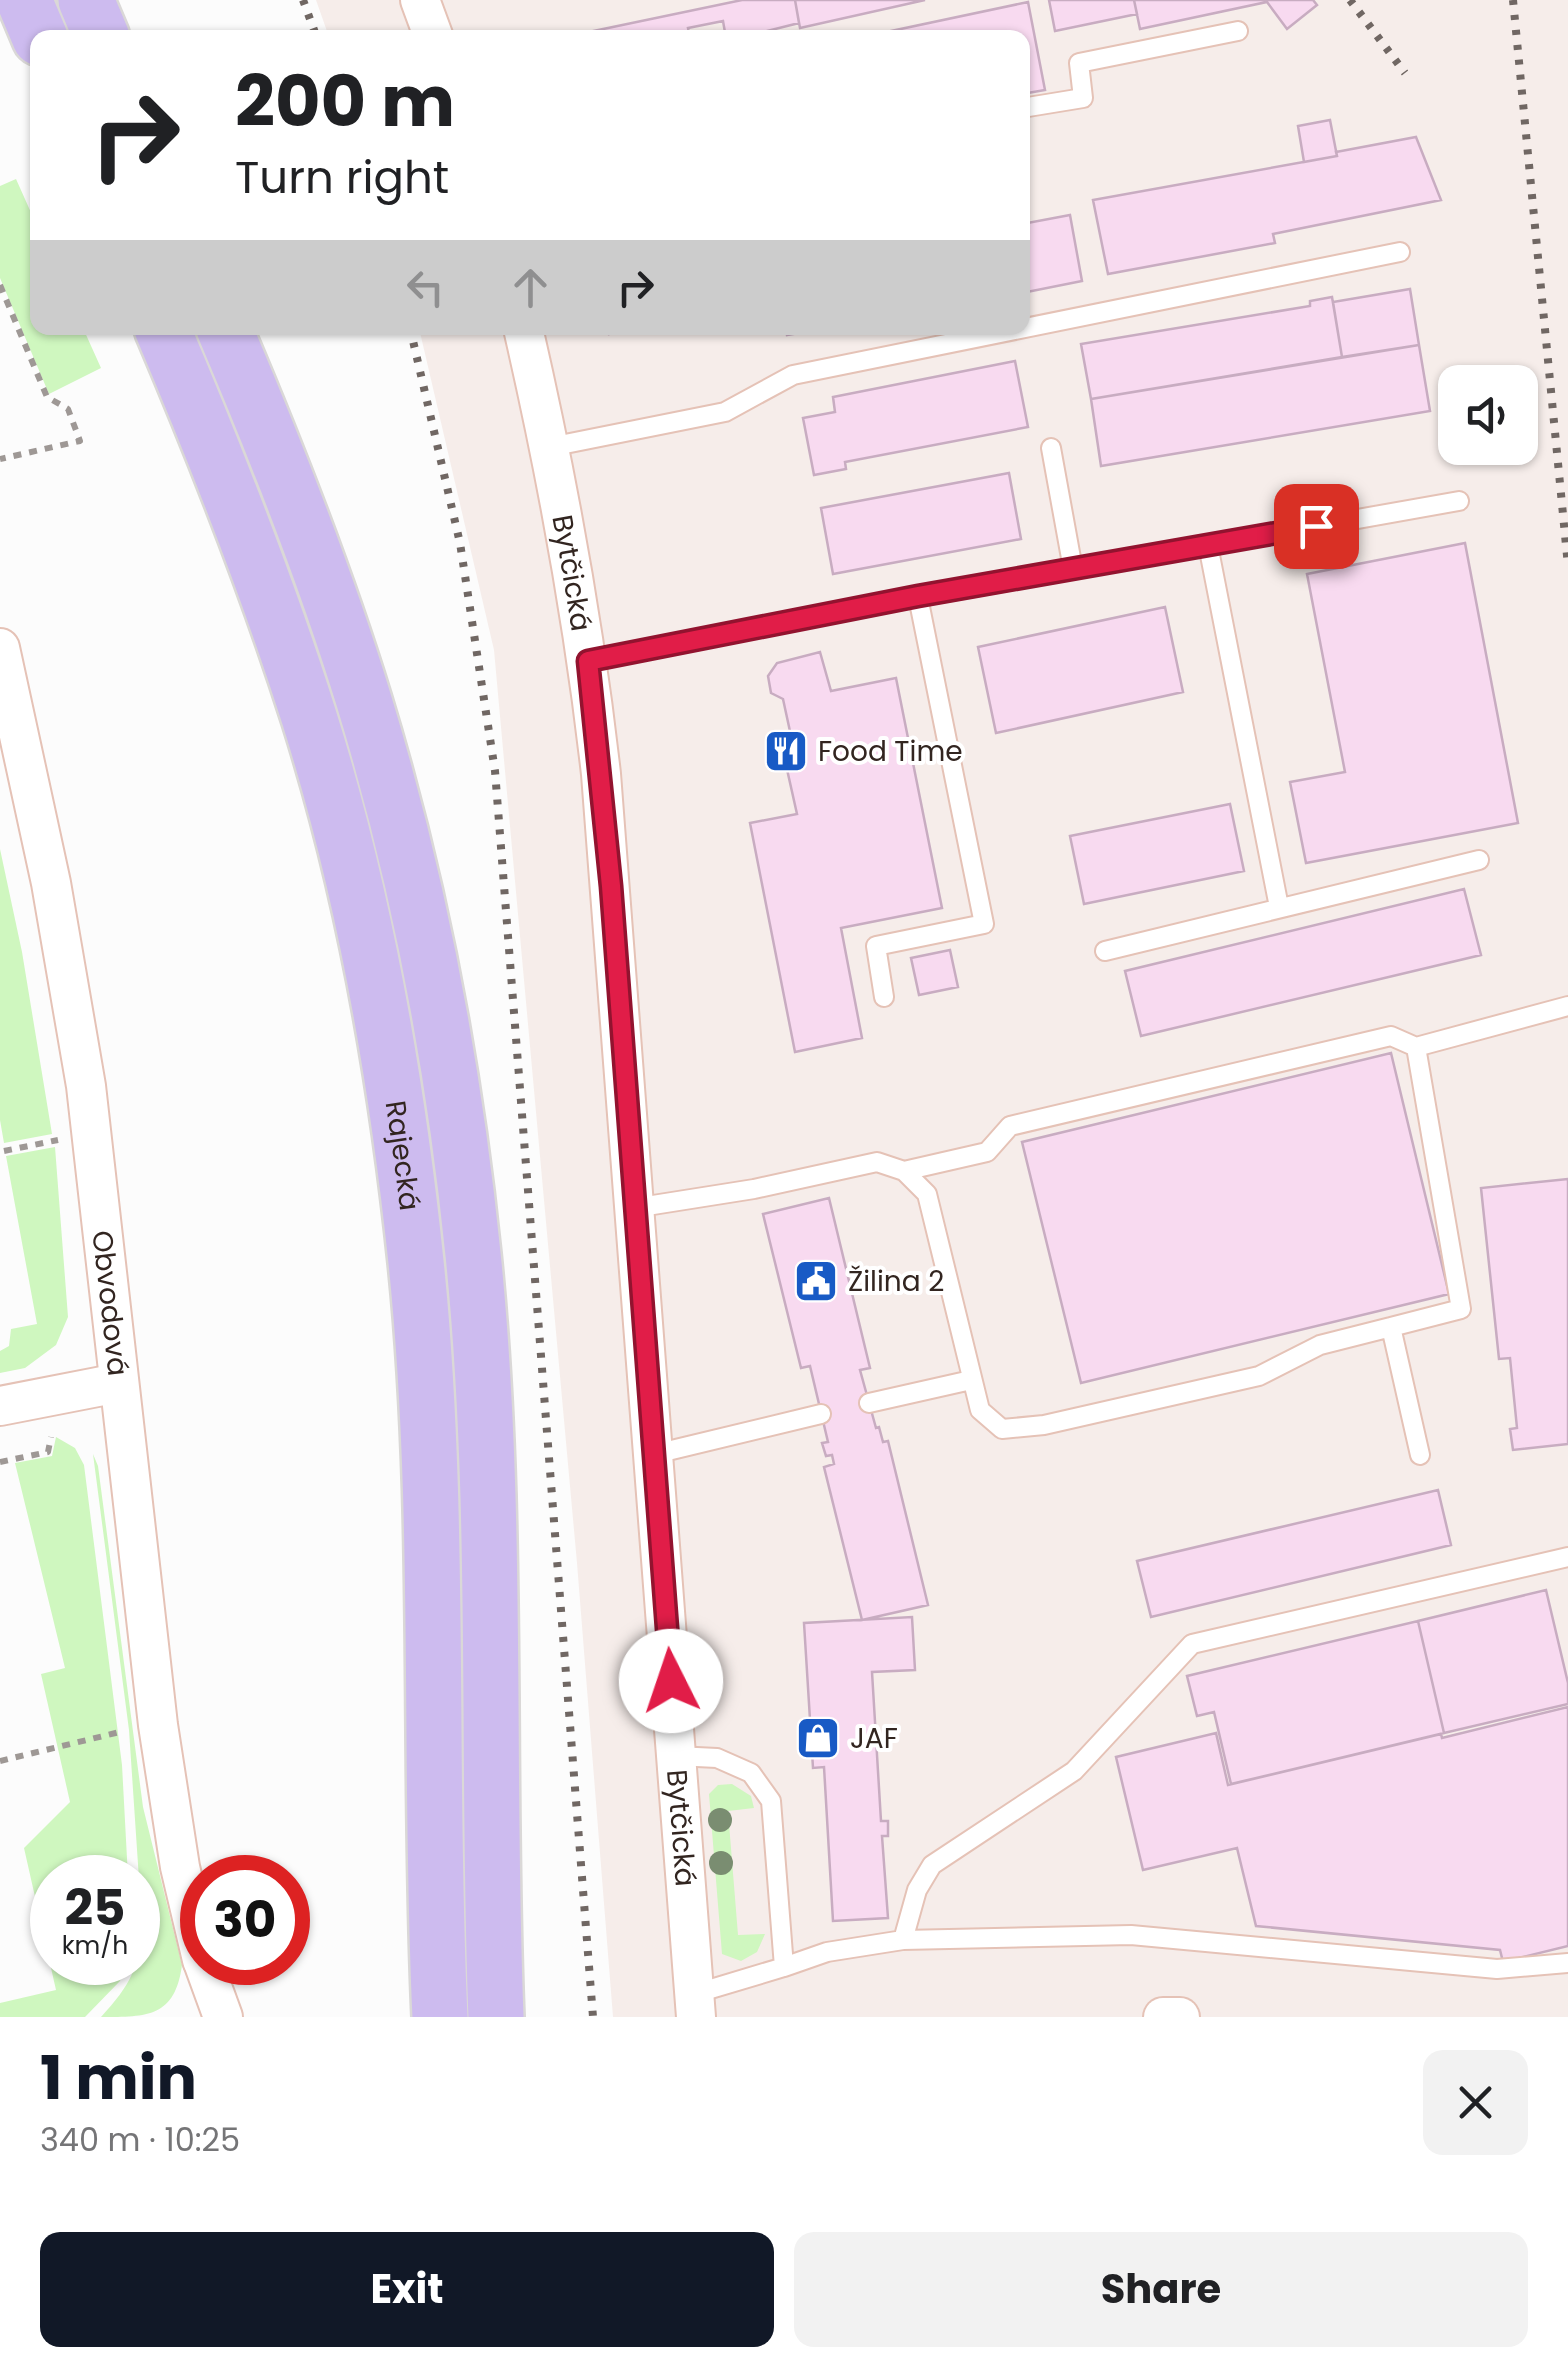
<!DOCTYPE html>
<html lang="en">
<head>
<meta charset="utf-8">
<style>
	body { margin:0; font-family:Poppins,sans-serif; background:#f2f2f2; color:#202124; height:100vh; display:flex; flex-direction:column; font-size:38px; white-space:nowrap }
	* { box-sizing:border-box; margin:0 }
	p { font-size:32px; color:#757577 }
	.icon { flex:none; width:55px; height:55px; fill:none; stroke:currentColor; stroke-width:2; stroke-linecap:round; stroke-linejoin:round }
	.map { position:relative; height:2017px; overflow:hidden }
	.drawer { display:flex; flex-direction:column; background:#fff; flex:1 }
	.drawer>* { flex:none }
	.hud { position:absolute; left:30px; top:30px; width:1000px; height:305px; border-radius:20px; box-shadow:0 2px 8px #0004; background:#fff; color:#202124; overflow:hidden }
	.tools { position:absolute; left:1438px; top:365px; display:grid; gap:20px }
	.tools a { display:grid; place-items:center; width:100px; height:100px; border-radius:20px; background:#fff; box-shadow:0 2px 8px #0004; font-size:50px }
	.speed { position:absolute; left:30px; top:1855px; display:flex; gap:20px; font-size:50px; font-weight:700; text-align:center }
	.speed>* { display:grid; place-content:center; width:130px; height:130px; border-radius:50%; background:#fff; box-shadow:0 2px 8px #0004; line-height:1 }
	.speed small { font-size:25px; font-weight:400 }
	.speed .limit { border:15px solid #d22; background:#fff; color:#111 }
	.pin { position:absolute; display:grid; place-items:center; width:85px; height:85px; color:#fff; margin:-42px; border-radius:20px; box-shadow:0 5px 15px #0006 }
	.me { position:absolute; width:110px; margin:-55px; rotate:356deg; stroke-linejoin:round; filter:drop-shadow(0 0 8px #0008) }
	.turn { display:flex; align-items:center; gap:35px; height:210px; padding:0 40px; font-size:45px }
	.turn .icon { width:130px; height:130px; stroke-width:2.5 }
	.turn b { display:block; font-size:70px; line-height:85px }
	.lanes { display:flex; align-items:center; height:95px; padding:0 40px; background:#0003; justify-content:center; gap:50px; direction:ltr }
	.lanes .off { opacity:.35 }
	.round { display:grid; place-items:center; flex:none; width:105px; height:105px; border-radius:20px; background:#f2f2f2 }
	.summary { display:flex; align-items:center; justify-content:space-between; height:170px; padding:0 40px }
	h1 { font-size:60px; font-weight:700; line-height:75px; color:#111827 }
	.button { display:flex; gap:20px; margin-top:auto; padding:20px 40px }
	.button a { flex:1; height:115px; border-radius:20px; background:#111827; color:#fff; font-size:40px; font-weight:700; line-height:115px; text-align:center }
	.button a+a { background:#f2f2f2; color:#202124 }
	.map>svg:first-child { display:block }
	.built { fill:#f6edea; fill-rule:evenodd }
	.green { fill:#cff7bf }
	.building { fill:#f8daf0; stroke:#c8acc1; stroke-width:2.5 }
	.lines { fill:none; stroke-linecap:round; stroke-linejoin:round }
	.lane-casing { stroke:#e5c2b6; stroke-width:22 }
	.street-casing { stroke:#e5c2b6; stroke-width:42 }
	.primary-casing { stroke:#dad8d7; stroke-width:60 }
	.path { stroke:#9e9895; stroke-width:6; stroke-dasharray:8 8; stroke-linecap:butt }
	.lane { stroke:#fff; stroke-width:18 }
	.street { stroke:#fff; stroke-width:38 }
	.primary { stroke:#cdbbef; stroke-width:55 }
	.rail { stroke:#706763; stroke-width:8; stroke-dasharray:5 10; stroke-linecap:butt }
	.tree { fill:#7a8d71 }
	.route-casing { stroke:#92132f; stroke-width:25 }
	.route { stroke:#e11d48; stroke-width:18 }
	.labels { text-anchor:middle; stroke-width:8; stroke-linejoin:round; paint-order:stroke }
	.street-label { font-size:28px; fill:#322520; stroke:#fff }
	.poi-label { font-size:28px; fill:#322520; stroke:#fff; text-anchor:start }
</style>
</head>
<body>
<div class="map">
<svg width="1568" height="2017" viewBox="0 0 1568 2017">
	<rect width="100%" height="100%" fill="#fcfcfc"/>
	<!-- built -->
	<path class="built" d="M316,0H1568V2017H613L577,1563L494,650L419,328H1022V38L329,37ZM1455,382H1520V448H1455Z"/>
	<!-- green -->
	<path class="green" d="M16,179L37,226L38,328H83L101,368L49,394L0,278V186Z
		M0,849L22,952L52,1134L4,1143L0,1120Z
		M55,1147L68,1317L56,1345L25,1368L0,1373V1351L9,1346L11,1329L37,1324L6,1156Z
		M56,1437L75,1448L84,1465L122,1765L128,1877L52,1878V1962L127,1963L120,1981L85,2017H0V2003L56,1990L24,1848L70,1802L41,1674L65,1668L15,1463L52,1456Z
		M93,1454L98,1466L143,1807L182,1965C175,2017 148,2017 101,2017C131,1984 139,1969 142,1924L129,1730Z
		M732,1784L751,1796L754,1808L728,1811L738,1935L765,1934L757,1952L741,1961L722,1954L709,1794L718,1785Z"/>
	<!-- building -->
	<path class="building" d="M742,0H795L799,23L739,38H726L723,21L688,28L690,38H560Z
		M795,0H925L800,28Z
		M1049,0H1134L1137,14L1055,31Z
		M1134,0H1313L1317,5L1287,29L1267,2L1140,29Z
		M1028,2L1045,90L1022,94V38H858Z
		M1330,120L1337,156L1304,162L1298,126Z
		M1416,137L1441,200L1273,234L1275,243L1108,274L1093,200L1337,156L1336,152Z
		M1070,215L1082,281L1022,293V224Z
		M1410,289L1419,345L1342,357L1333,302Z
		M1332,297L1342,357L1091,399L1081,344L1310,306V301Z
		M608,328H638L609,334Z
		M786,328H828L787,335Z
		M1419,345L1430,411L1101,466L1091,399Z
		M1015,361L1028,427L845,462L846,469L814,475L803,418L835,412L833,397Z
		M1009,473L1021,539L833,574L821,508Z
		M1465,543L1518,823L1306,863L1290,782L1345,772L1307,574Z
		M1165,607L1183,692L996,733L978,647Z
		M820,652L831,691L896,678L942,908L841,928L862,1038L795,1052L750,823L797,814L782,747L791,736L783,699L771,693L768,676L777,663Z
		M1230,804L1244,871L1084,904L1070,836Z
		M1464,889L1481,955L1141,1036L1125,971Z
		M950,950L958,987L919,995L911,958Z
		M1391,1053L1449,1294L1081,1383L1022,1142Z
		M1568,1179V1444L1513,1450L1510,1429L1517,1428L1510,1358L1499,1359L1481,1188Z
		M829,1198L870,1368L860,1370L876,1428L879,1427L883,1442L888,1441L928,1605L862,1620L824,1467L834,1464L832,1455L826,1456L822,1443L828,1442L810,1366L801,1368L763,1214Z
		M1438,1490L1451,1545L1151,1617L1137,1561Z
		M1546,1590L1568,1683V1704L1444,1733L1418,1621Z
		M912,1617L915,1670L872,1672L881,1821H888V1836H882L888,1918L833,1921L824,1767L813,1768L804,1623Z
		M1418,1621L1444,1733L1231,1784L1214,1712L1197,1716L1187,1676Z
		M1568,1707V1946L1503,1962L1500,1950L1256,1926L1237,1848L1143,1870L1116,1757L1216,1733L1228,1785L1441,1734L1442,1738Z"/>
	<g class="lines">
		<!-- lane casing -->
		<g class="lane-casing">
			<path id="lane" d="M1022,108L1083,98L1079,63L1238,31
				M550,447L725,412L793,375L1400,252
				M1051,448L1073,569
				M1208,545L1279,907
				M588,661L918,597L1459,501
				M1105,951L1479,860
				M884,997L876,946L984,924L918,597
				M1416,1047L1461,1309L1391,1327L1420,1455
				M904,1171L987,1152L1010,1126L1391,1036L1416,1047L1568,1006
				M634,1208L754,1189L877,1162L904,1171L927,1194L980,1410L1002,1429L1044,1425L1259,1376L1320,1345L1391,1327
				M869,1403L971,1380
				M655,1454L821,1414
				M676,1756L717,1758L751,1773L771,1801L784,1967L694,1994
				M903,1940L917,1890L932,1865L1074,1771L1192,1644L1568,1557
				M784,1967L827,1952L903,1940L1131,1935L1497,1969L1568,1963"/>
		</g>
		<!-- street casing -->
		<g class="street-casing">
			<g id="street">
				<path d="M420,0L434,38"/>
				<path id="s1" d="M523,328C557,476 584,623 601,774L696,2017"/>
				<path id="s2" d="M0,648L51,883L86,1086L158,1725L180,1867L202,1960"/>
				<path d="M0,1406L118,1383"/>
				<path d="M203,1962L223,2017"/>
				<path d="M1163,2017H1180"/>
			</g>
		</g>
		<!-- primary casing -->
		<g class="primary-casing">
			<g id="primary">
				<path d="M24,0L40,38"/>
				<path d="M86,0L102,38"/>
				<path id="s3" d="M162,328C216,455 267,585 309,717C364,891 397,1081 416,1262C442,1512 428,1766 440,2017"/>
				<path d="M224,328C276,450 325,574 364,701C419,881 454,1067 473,1254C499,1507 486,1763 496,2017"/>
			</g>
		</g>
		<!-- path -->
		<path class="path" d="M0,285L47,397L68,409L80,441L0,459
			M4,1151L58,1140
			M0,1462L48,1452L51,1437
			M0,1761L124,1731"/>
		<!-- lane -->
		<use href="#lane" class="lane"/>
		<!-- street -->
		<use href="#street" class="street"/>
		<!-- primary -->
		<use href="#primary" class="primary"/>
		<!-- rail -->
		<path class="rail" d="M303,0L317,38
			M1350,0L1405,73
			M1513,0L1568,566
			M410,328L460,543L495,771L593,2017"/>
	</g>
	<!-- trees -->
	<g class="tree">
		<circle cx="720" cy="1820" r="12"/>
		<circle cx="721" cy="1863" r="12"/>
	</g>
	<g class="lines">
		<!-- route casing -->
		<g class="route-casing">
			<path id="route" d="M671,1681L611,886L588,661L918,596L1316,526"/>
		</g>
		<!-- route -->
		<use href="#route" class="route"/>
	</g>
	<!-- icons -->
	<defs>
		<g id="restaurant-square" transform="scale(2.25)"><rect x="-9" y="-9" width="18" height="18" rx="4" fill="#185ac5" stroke="#fff"/><path d="M-5-6h1v4h1v-4h1v4h1v-4h1v5L-1.5 .5V6h-2V.5L-5-1ZM5-6V6H3V1.5H1.5Q1.5-4 5-6Z" fill="#fff"/></g>
		<g id="civic-square" transform="scale(2.25)"><rect x="-9" y="-9" width="18" height="18" rx="4" fill="#185ac5" stroke="#fff"/><path d="M-.6-6.5H3V-4.5H.6V-3L4-1V1h2V6H-6V1h2V-1L-.6-3ZM-1.2 2.5V6h2.4V2.5Z" fill="#fff"/></g>
		<g id="shop-square" transform="scale(2.25)"><rect x="-9" y="-9" width="18" height="18" rx="4" fill="#185ac5" stroke="#fff"/><path d="M-5-2.5h2.3a2.7 3.5 0 0 1 5.4 0H5L5.5 6h-11ZM-1.5-2.5h3a1.5 2.3 0 0 0-3 0Z" fill="#fff"/></g>
	</defs>
	<g fill-rule="evenodd">
		<use href="#restaurant-square" x="786" y="751"/>
		<use href="#civic-square" x="816" y="1281"/>
		<use href="#shop-square" x="818" y="1738"/>
	</g>
	<g class="labels">
		<!-- street labels -->
		<g class="street-label">
			<text dy="10" stroke="none"><textPath href="#s1" startOffset="250">Bytčická</textPath></text>
			<text dy="10" stroke="none"><textPath href="#s3" startOffset="865">Rajecká</textPath></text>
			<text dy="10" stroke="none"><textPath href="#s2" startOffset="665">Obvodová</textPath></text>
			<text dy="10" stroke="none"><textPath href="#s1" startOffset="1510">Bytčická</textPath></text>
		</g>
		<!-- poi labels -->
		<g class="poi-label">
			<text x="818" y="761">Food Time</text>
			<text x="848" y="1291">Žilina 2</text>
			<text x="850" y="1748">JAF</text>
		</g>
	</g>
</svg>
<div class="tools">
<a><svg class="icon" aria-label="sound" viewBox="0 0 24 24"><path d="M4 9h4l5-4v14l-5-4H4zM17 9q2 3 0 6"/></svg></a>
</div>
<div class="speed"><div>25<small>km/h</small></div><div class="limit">30</div></div>
<div class="pin" style="left:1316px;top:526px;background:#d93025"><svg class="icon" aria-label="arrive" viewBox="0 0 24 24"><path d="M6 21V4h12l-3 4 3 4H6"/></svg></div>
<svg class="me" style="left:671px;top:1681px" viewBox="-20 -20 40 40"><circle r="19" fill="#fff"/><path d="M0-13L10 11 0 6-10 11z" fill="#e11d48"/></svg>
<div class="hud">
<div class="turn"><svg class="icon" aria-label="right" viewBox="0 0 24 24"><path d="M7 20v-9h11M14 6l5 5-5 5"/></svg><div><b>200 m</b>Turn right</div></div>
<div class="lanes"><svg class="icon off" aria-label="left" viewBox="0 0 24 24"><path d="M17 20v-9H6M10 6l-5 5 5 5"/></svg><svg class="icon off" aria-label="ahead" viewBox="0 0 24 24"><path d="M12 20V5M6 11l6-6 6 6"/></svg><svg class="icon" aria-label="right" viewBox="0 0 24 24"><path d="M7 20v-9h11M14 6l5 5-5 5"/></svg></div>
</div>
</div>
<section class="drawer">
<div class="summary"><div><h1>1 min</h1><p>340 m · 10:25</p></div><a class="round"><svg class="icon" aria-label="close" viewBox="0 0 24 24"><path d="M6 6l12 12M18 6L6 18"/></svg></a></div>
<div class="button"><a>Exit</a><a>Share</a></div>
</section>
</body>
</html>
